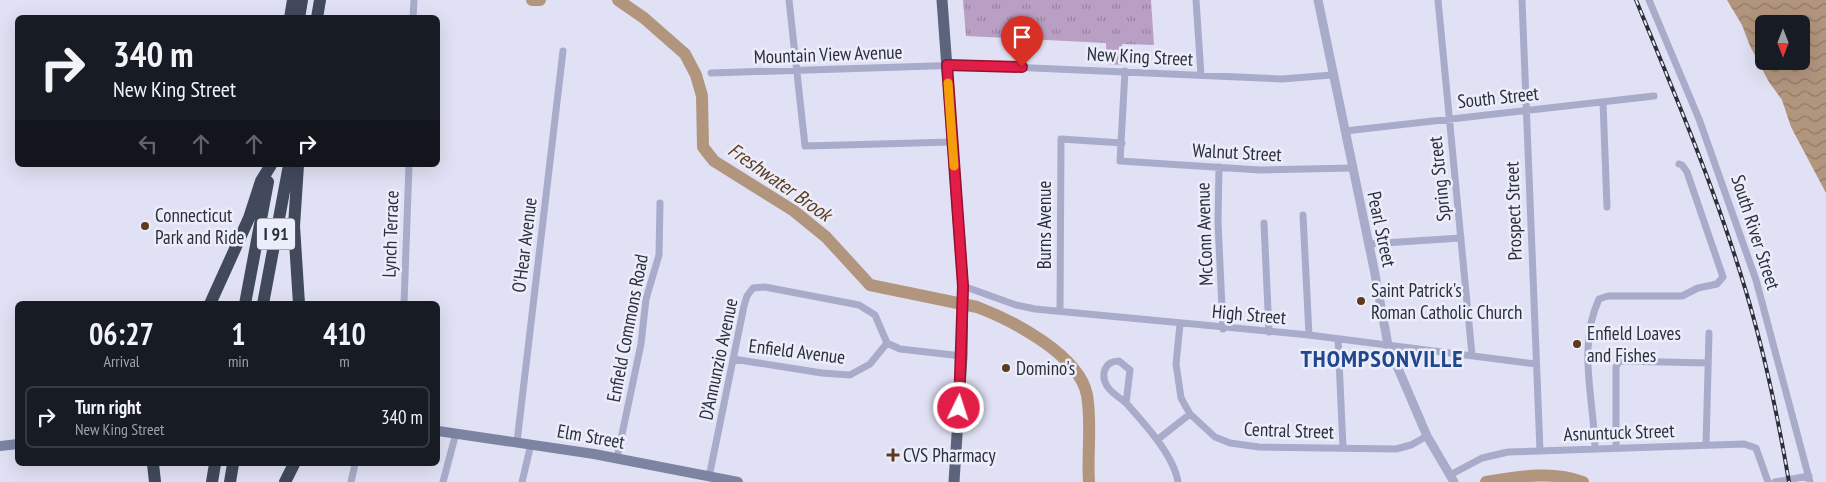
<!DOCTYPE html>
<html lang="en">
<head>
<meta charset="utf-8">
<style>
	body { margin:0; font-family:"PT Sans Narrow",sans-serif; background:#242831; color:#f1f3f6; height:100vh; display:flex; flex-direction:column; font-size:19px; white-space:nowrap }
	* { box-sizing:border-box; margin:0 }
	p { font-size:16px; color:#9ea1a6 }
	.icon { flex:none; width:28px; height:28px; fill:none; stroke:currentColor; stroke-width:2; stroke-linecap:round; stroke-linejoin:round }
	.map { position:relative; flex:1; overflow:hidden }
	.sheet { position:absolute; left:15px; top:301px; width:425px; height:165px; display:flex; flex-direction:column; background:#171b24; border-radius:8px; box-shadow:0 5px 20px #0002 }
	.sheet>* { flex:none }
	.guide { position:absolute; left:15px; top:15px; width:425px; height:152px; border-radius:8px; box-shadow:0 5px 20px #0002; background:#171b24; color:#f1f3f6; overflow:hidden }
	.needle { width:32px; rotate:180deg }
	.buttons { position:absolute; left:1755px; top:15px; display:grid; gap:10px }
	.buttons a { display:grid; place-items:center; width:55px; height:55px; border-radius:8px; background:#171b24; box-shadow:0 5px 20px #0002; font-size:25px }
	.pin { position:absolute; display:grid; place-items:center; width:42px; height:42px; color:#fff; margin:-51px -21px; border-radius:50% 50% 50% 0; rotate:-45deg; box-shadow:0 0 5px #0007 }
	.pin .icon { rotate:45deg }
	.me { position:absolute; width:55px; margin:-28px; rotate:4deg; stroke-linejoin:round; filter:drop-shadow(0 0 4px #0008) }
	.turn { display:flex; align-items:center; gap:18px; height:105px; padding:0 15px; font-size:22px }
	.turn .icon { width:65px; height:65px; stroke-width:2.5 }
	.turn b { display:block; font-size:35px; line-height:42px }
	.lanes { display:flex; align-items:center; height:48px; padding:0 15px; background:#0003; justify-content:center; gap:25px; direction:ltr }
	.lanes .off { opacity:.35 }
	.eta { display:flex; justify-content:space-evenly; align-items:center; height:85px; text-align:center }
	.eta b { font-size:30px; font-weight:700; line-height:35px }
	ul { padding:0; list-style:none }
	li { display:flex; align-items:center; gap:15px; height:62px; margin:0 10px 8px; padding:0 5px; border:2px solid #363941; border-radius:8px }
	li div { flex:1 }
	li b { display:block; font-size:19px }
	li em { font-style:normal }
	.map>svg:first-child { display:block }
	.park { fill:url(#park-tufts) }
	.water { fill:url(#water-waves); fill-rule:evenodd }
	.lines { fill:none; stroke-linecap:round; stroke-linejoin:round }
	.river { stroke:#b2957d; stroke-width:12 }
	.minor { stroke:#a8acca; stroke-width:7 }
	.tertiary { stroke:#a8acca; stroke-width:9 }
	.secondary { stroke:#7c84a1; stroke-width:10 }
	.primary { stroke:#5b647c; stroke-width:11 }
	.motorway { stroke:#41495b; stroke-width:12 }
	.rail-casing { stroke:#2a2f3a; stroke-width:4 }
	.rail { stroke:#ecedfb; stroke-width:2; stroke-dasharray:5.5; stroke-linecap:butt }
	.route-casing { stroke:#92132f; stroke-width:12 }
	.route { stroke:#e11d48; stroke-width:9 }
	.slow { stroke:#f59e0b; stroke-width:9 }
	.poi-dot { fill:#5d3b1e; stroke:#ecedfb; stroke-width:2 }
	.labels { text-anchor:middle; stroke-width:5; stroke-linejoin:round; paint-order:stroke }
	.shield { fill:#ecedfb; stroke:#646874; stroke-width:1 }
	.shield-label { font-size:18px; font-weight:bold; fill:#2a2f3a }
	.street-label { font-size:19px; fill:#2a2f3a; stroke:#ecedfb }
	.poi-label { font-size:19px; fill:#2a2f3a; stroke:#ecedfb; text-anchor:start }
	.water-label { font-size:20px; font-style:italic; fill:#5d3b1e; stroke:#ecedfb }
	.district-label { font-size:24px; font-weight:bold; letter-spacing:1px; fill:#21478c; stroke:#ecedfb }
</style>
</head>
<body>
<div class="map">
<svg width="1826" height="482" viewBox="0 0 1826 482">
	<defs>
		<pattern id="park-tufts" width="24" height="20" patternUnits="userSpaceOnUse" patternTransform="scale(1.25)"><rect width="24" height="20" fill="#ba9fc4"/><path d="M3 7l-1-3M5 7V3M7 7l1-3M15 17l-1-3M17 17v-4M19 17l1-3" fill="none" stroke="#9782a0"/></pattern>
		<pattern id="water-waves" width="16" height="10" patternUnits="userSpaceOnUse" patternTransform="scale(1.25)"><rect width="16" height="10" fill="#b2957d"/><path d="M0 5q4-4 8 0t8 0" fill="none" stroke="#917a67"/></pattern>
	</defs>
	<rect width="100%" height="100%" fill="#e0e1f4"/>
	<!-- park -->
	<path class="park" d="M963,0H1151L1154,45L1122,44V65L1107,64L1106,43L966,36Z"/>
	<!-- water -->
	<path class="water" d="M1727,0H1826V193L1791,127L1782,100L1769,82L1750,46L1742,25ZM1764,24H1801V61H1764Z"/>
	<g class="lines">
		<!-- river -->
		<path class="river" d="M532,0H540
			M618,0L644,18L685,54L696,75L702,96L703,147L714,161L794,211L826,237L870,285L977,307C1011,320 1079,354 1087,395C1092,424 1087,453 1089,482
			M1486,482C1518,477 1552,470 1583,482"/>
		<!-- minor -->
		<path class="minor" d="M789,0L805,146L953,142
			M1196,0L1201,75
			M1438,0L1472,355
			M1522,0L1540,451
			M1649,0L1699,119L1756,280L1810,482
			M413,18L414,0
			M1125,71L1120,161L1260,170L1353,168
			M711,73L964,65L1282,79L1332,75
			M1603,102L1607,207
			M1345,131L1654,96
			M1219,167L1218,222L1223,329
			M1303,215L1309,335
			M1264,223L1269,332
			M1368,244L1461,238
			M963,286L1016,305L1035,309L1309,335L1535,364
			M404,304L409,165
			M1060,311L1061,139L1122,143
			M1180,324L1176,364L1181,398L1190,414L1215,437L1230,443L1259,447L1396,449L1411,445L1427,436
			M1338,339L1343,448
			M887,343L900,349L962,356
			M733,359L822,373L850,375L870,364L887,343
			M1126,403L1130,370L1119,361C1105,361 1100,374 1107,386C1112,394 1121,398 1127,404C1145,424 1174,456 1178,482
			M1157,440L1190,414
			M517,442L563,51
			M1706,445L1709,333
			M1616,448V367L1619,361L1708,363
			M1595,449C1594,399 1577,347 1599,299L1608,296H1682L1698,288L1717,284L1723,277L1687,172L1682,165L1679,164
			M617,458L641,344L646,299L659,255L660,203
			M1450,475L1482,458L1508,452L1744,444L1756,448L1768,482
			M709,477L744,306L747,296L753,288L765,287L859,305L875,315L887,343
			M351,482L355,464
			M443,482L456,433
			M522,482L531,444
			M1775,482L1809,476"/>
		<!-- tertiary -->
		<path class="tertiary" d="M1318,0L1374,269L1388,345L1427,436L1454,482"/>
		<!-- secondary -->
		<path class="secondary" d="M438,431L594,454L738,482
			M0,446L18,444"/>
		<!-- primary -->
		<path class="primary" d="M942,0L963,286L962,356L954,482"/>
		<!-- motorway -->
		<path class="motorway" d="M290,18L293,0
			M299,18L302,0
			M317,18L320,0
			M298,165L294,226L299,304
			M210,304L249,218L261,181L271,165
			M245,304L268,182
			M263,304L289,165
			M153,464L155,482
			M212,482L215,464
			M230,482L233,464
			M285,482L294,464"/>
		<!-- rail casing -->
		<g class="rail-casing">
			<path id="rail" d="M1636,0C1673,90 1711,179 1740,272C1762,341 1777,411 1789,482"/>
		</g>
		<!-- rail -->
		<use href="#rail" class="rail"/>
	</g>
	<g class="lines">
		<!-- route casing -->
		<g class="route-casing">
			<path id="route" d="M959,408L963,286L947,65L1022,67"/>
		</g>
		<!-- route -->
		<use href="#route" class="route"/>
		<!-- slow -->
		<path class="slow" d="M948,83L954,166"/>
	</g>
	<!-- markers -->
	<g class="poi-dot">
		<circle cx="145" cy="226" r="5"/>
		<circle cx="1361" cy="301" r="5"/>
		<circle cx="1577" cy="344" r="5"/>
		<circle cx="1006" cy="368" r="5"/>
		<path d="M890.5 447.5h5v5h5v5h-5v5h-5v-5h-5v-5h5z"/>
	</g>
	<g class="labels">
		<!-- shield labels -->
		<rect class="shield" x="257" y="218.5" width="38" height="31" rx="4"/>
		<g class="shield-label">
			<text x="276" y="240">I 91</text>
		</g>
		<!-- street labels -->
		<g class="street-label">
			<text transform="translate(828 54) rotate(-2)" y="7">Mountain View Avenue</text>
			<text transform="translate(1140 56) rotate(3)" y="7">New King Street</text>
			<text transform="translate(1498 97) rotate(-6)" y="7">South Street</text>
			<text transform="translate(1237 152) rotate(3)" y="7">Walnut Street</text>
			<text transform="translate(1439 179) rotate(-96)" y="7">Spring Street</text>
			<text transform="translate(1513 211) rotate(-92)" y="7">Prospect Street</text>
			<text transform="translate(1044 225) rotate(-90)" y="7">Burns Avenue</text>
			<text transform="translate(1382 229) rotate(78)" y="7">Pearl Street</text>
			<text transform="translate(1756 232) rotate(72)" y="7">South River Street</text>
			<text transform="translate(390 234) rotate(-88)" y="7">Lynch Terrace</text>
			<text transform="translate(1204 234) rotate(-92)" y="7">McConn Avenue</text>
			<text transform="translate(524 245) rotate(-83)" y="7">O'Hear Avenue</text>
			<text transform="translate(1249 314) rotate(5)" y="7">High Street</text>
			<text transform="translate(627 328) rotate(-79)" y="7">Enfield Commons Road</text>
			<text transform="translate(797 351) rotate(7)" y="7">Enfield Avenue</text>
			<text transform="translate(718 359) rotate(-78)" y="7">D'Annunzio Avenue</text>
			<text transform="translate(1289 430) rotate(2)" y="7">Central Street</text>
			<text transform="translate(1619 432) rotate(-2)" y="7">Asnuntuck Street</text>
			<text transform="translate(591 436) rotate(10)" y="7">Elm Street</text>
		</g>
		<!-- poi labels -->
		<g class="poi-label">
			<text x="155" y="222">Connecticut<tspan x="155" dy="22">Park and Ride</tspan></text>
			<text x="1371" y="297">Saint Patrick's<tspan x="1371" dy="22">Roman Catholic Church</tspan></text>
			<text x="1587" y="340">Enfield Loaves<tspan x="1587" dy="22">and Fishes</tspan></text>
			<text x="1016" y="375">Domino's</text>
			<text x="903" y="462">CVS Pharmacy</text>
		</g>
		<!-- water labels -->
		<g class="water-label">
			<text transform="translate(780 182) rotate(35)" y="7">Freshwater Brook</text>
		</g>
		<!-- district labels -->
		<g class="district-label">
			<text x="1382" y="367">THOMPSONVILLE</text>
		</g>
	</g>
</svg>
<div class="buttons">
<a><svg class="needle" viewBox="-14 -14 28 28"><path d="M0-13l5 13h-10z" fill="#e53935"/><path d="M0 13l5-13h-10z" fill="#9ea1a6"/></svg></a>
</div>
<div class="pin" style="left:1022px;top:67px;background:#d93025"><svg class="icon" aria-label="arrive" viewBox="0 0 24 24"><path d="M6 21V4h12l-3 4 3 4H6"/></svg></div>
<svg class="me" style="left:959px;top:408px" viewBox="-20 -20 40 40"><circle r="17" fill="#e11d48" stroke="#fff" stroke-width="3"/><path d="M0-11L8 9 0 5-8 9z" fill="#fff"/></svg>
<div class="guide">
<div class="turn"><svg class="icon" aria-label="right" viewBox="0 0 24 24"><path d="M7 20v-9h11M14 6l5 5-5 5"/></svg><div><b>340 m</b>New King Street</div></div>
<div class="lanes"><svg class="icon off" aria-label="left" viewBox="0 0 24 24"><path d="M17 20v-9H6M10 6l-5 5 5 5"/></svg><svg class="icon off" aria-label="ahead" viewBox="0 0 24 24"><path d="M12 20V5M6 11l6-6 6 6"/></svg><svg class="icon off" aria-label="ahead" viewBox="0 0 24 24"><path d="M12 20V5M6 11l6-6 6 6"/></svg><svg class="icon" aria-label="right" viewBox="0 0 24 24"><path d="M7 20v-9h11M14 6l5 5-5 5"/></svg></div>
</div>
<section class="sheet">
<div class="eta">
<div><b>06:27</b><p>Arrival</p></div>
<div><b>1</b><p>min</p></div>
<div><b>410</b><p>m</p></div>
</div>
<ul>
<li><svg class="icon" aria-label="right" viewBox="0 0 24 24"><path d="M7 20v-9h11M14 6l5 5-5 5"/></svg><div><b>Turn right</b><p>New King Street</p></div><em>340 m</em></li>
</ul>
</section>
</div>
</body>
</html>
